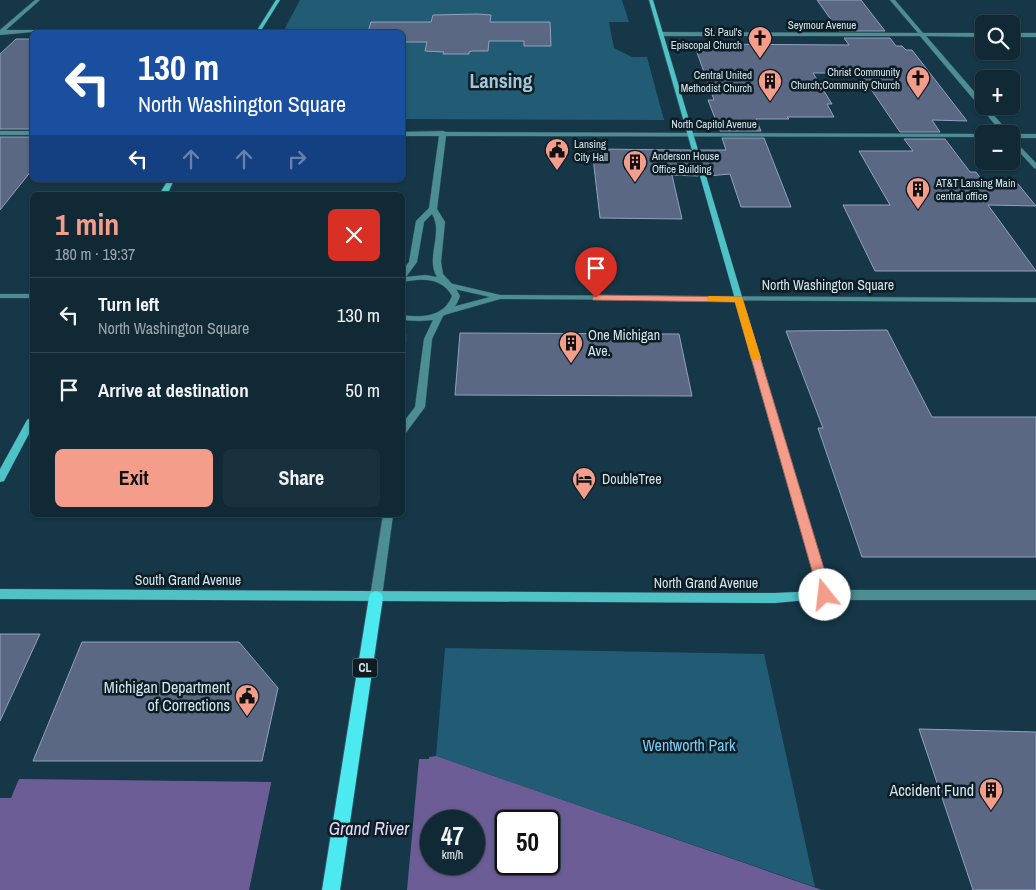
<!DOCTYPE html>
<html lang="en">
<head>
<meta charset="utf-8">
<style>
	body { margin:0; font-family:"Archivo Narrow",sans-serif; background:#19313d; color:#f1f3f6; height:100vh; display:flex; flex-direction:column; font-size:19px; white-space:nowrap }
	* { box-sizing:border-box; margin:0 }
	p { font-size:16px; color:#9ca6ad }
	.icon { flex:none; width:28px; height:28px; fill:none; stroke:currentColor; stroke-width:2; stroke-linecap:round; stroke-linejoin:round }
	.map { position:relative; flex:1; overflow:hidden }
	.side { position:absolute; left:30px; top:192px; width:375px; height:325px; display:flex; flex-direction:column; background:#102935; border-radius:8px; box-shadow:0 1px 4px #0004,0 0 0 1px #304550 }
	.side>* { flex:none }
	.top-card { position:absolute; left:30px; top:30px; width:375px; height:152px; border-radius:8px; box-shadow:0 1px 4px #0004,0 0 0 1px #304550; background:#1a4fa0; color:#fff; overflow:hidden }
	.buttons { position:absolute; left:975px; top:15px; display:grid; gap:10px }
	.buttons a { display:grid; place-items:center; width:45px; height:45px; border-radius:8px; background:#102935; box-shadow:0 1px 4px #0004,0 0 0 1px #304550; font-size:25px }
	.speed { position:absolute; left:420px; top:810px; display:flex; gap:10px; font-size:25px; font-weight:700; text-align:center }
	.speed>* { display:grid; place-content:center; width:65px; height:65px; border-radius:50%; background:#102935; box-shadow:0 1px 4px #0004,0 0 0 1px #304550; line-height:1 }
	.speed small { font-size:12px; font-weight:400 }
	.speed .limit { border:2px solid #111; border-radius:8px; background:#fff; color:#111 }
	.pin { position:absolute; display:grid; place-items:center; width:42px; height:42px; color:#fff; margin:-51px -21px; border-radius:50% 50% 50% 0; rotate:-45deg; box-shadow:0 0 5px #0007 }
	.pin .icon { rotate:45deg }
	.me { position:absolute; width:55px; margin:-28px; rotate:344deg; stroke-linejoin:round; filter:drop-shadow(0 0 4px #0008) }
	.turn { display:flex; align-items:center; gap:18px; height:105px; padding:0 25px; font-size:22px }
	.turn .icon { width:65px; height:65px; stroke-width:2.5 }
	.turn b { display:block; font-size:35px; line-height:42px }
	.lanes { display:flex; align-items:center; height:48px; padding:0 25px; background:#0003; justify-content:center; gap:25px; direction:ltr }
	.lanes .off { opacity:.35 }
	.round { display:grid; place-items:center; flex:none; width:52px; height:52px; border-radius:8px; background:#19313d }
	.summary { display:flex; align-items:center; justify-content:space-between; height:85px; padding:0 25px }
	h1 { font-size:30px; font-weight:700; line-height:38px; color:#f49d8b }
	.cta { display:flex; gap:10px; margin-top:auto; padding:10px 25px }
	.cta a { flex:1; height:58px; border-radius:8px; background:#f49d8b; color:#111; font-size:20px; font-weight:700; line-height:58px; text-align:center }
	.cta a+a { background:#19313d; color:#f1f3f6 }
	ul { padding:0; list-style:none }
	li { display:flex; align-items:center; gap:15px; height:75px; padding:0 25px; border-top:1px solid #304550 }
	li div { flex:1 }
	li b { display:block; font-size:19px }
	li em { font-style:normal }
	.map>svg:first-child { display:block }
	.green { fill:#225b74 }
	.water { fill:#6d5d97; fill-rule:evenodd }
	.pier { fill:#153747 }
	.building { fill:#5a6884; stroke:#91a1bf }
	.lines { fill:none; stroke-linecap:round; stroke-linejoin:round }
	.secondary-tunnel { stroke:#315160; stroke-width:7; stroke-dasharray:7 3; stroke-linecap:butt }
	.minor-casing { stroke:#335362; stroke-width:1 }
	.tertiary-casing { stroke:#335362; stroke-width:1 }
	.secondary-casing { stroke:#335362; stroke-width:1 }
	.primary-casing { stroke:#335362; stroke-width:2 }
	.minor { fill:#4c8e91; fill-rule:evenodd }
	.tertiary { fill:#4c8e91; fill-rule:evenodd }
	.secondary { fill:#4fc2c6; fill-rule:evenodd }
	.primary { fill:#4ceaf0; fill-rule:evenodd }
	.route { fill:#f49d8b; stroke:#9f665a }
	.slow { fill:#f59e0b }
	.labels { text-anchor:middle; stroke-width:5; stroke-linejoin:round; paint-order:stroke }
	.far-street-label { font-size:11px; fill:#d2e5ee; stroke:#0e1d24 }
	.far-poi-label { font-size:11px; fill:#d2e5ee; stroke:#0e1d24; text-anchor:end }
	.shield { fill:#0e1d24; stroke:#97a9b1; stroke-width:1 }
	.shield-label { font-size:12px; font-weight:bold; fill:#d2e5ee }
	.street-label { font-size:14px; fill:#d2e5ee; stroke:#0e1d24 }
	.poi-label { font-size:14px; fill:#d2e5ee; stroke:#0e1d24; text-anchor:start }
	.near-poi-label { font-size:16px; fill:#d2e5ee; stroke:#0e1d24; text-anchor:end }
	.near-park-label { font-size:16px; fill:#7bccf3; stroke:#0e1d24 }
	.near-water-label { font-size:18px; font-style:italic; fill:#e2dafe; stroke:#0e1d24 }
	.far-town-label { font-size:20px; font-weight:bold; fill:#a1c6d9; stroke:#0e1d24 }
</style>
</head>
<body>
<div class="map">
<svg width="1036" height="890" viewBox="0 0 1036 890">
	<rect width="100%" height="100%" fill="#153747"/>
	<!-- green -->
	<path class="green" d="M300,0H622L629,22H609L614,48L632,57H647L664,120L403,119L402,32H283Z
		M445,648L764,654L815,887L436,756Z"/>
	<!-- water -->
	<path class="water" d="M436,756L822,890H0V798H11L19,779L271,782ZM431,821H474V864H431ZM506,821H549V864H506Z"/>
	<!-- pier -->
	<path class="pier" d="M429,754V759H419L407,890H249L272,779Z"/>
	<!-- building -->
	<path class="building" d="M817,0H861L885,31H839Z
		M477,14L491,15L490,22H550L551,46H524V41H489L488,51H472L469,52V54H443L444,52L425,51L427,42H402V32H368L371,22H431L433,15Z
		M844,38H890L896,46H902L906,50H912L967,121L932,120L940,132H900L860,73H813L832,104H827L834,117H787L789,119H756L761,131H720L708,100H714L694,44L849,45Z
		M16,39H32V129H0V54Z
		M0,137H32V170L0,210Z
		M722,138H764L791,207H741L730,174L708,176L702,172L698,176L672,175L682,219L600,218L592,149L690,150L697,153L700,150H726Z
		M904,139H945L970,172H976L985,184H1018L1036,206L988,205L1036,271H875L843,205H890L859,151H913Z
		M887,330L932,417H1036V557H862L818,428H823L786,331Z
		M460,333L679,334L692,396L455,395Z
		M0,634H40L0,721Z
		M82,642H239L278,688L262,761H33Z
		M919,729L1036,732V890H973Z"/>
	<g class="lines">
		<!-- secondary-tunnel -->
		<path class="secondary-tunnel" d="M695,150L703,176"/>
		<!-- minor casing -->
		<g class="minor-casing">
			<path id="minor" d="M35,0H40L6,30H142L145,32H32L0,35V30Z
				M890,0H895L923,33H984V37L926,36L984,103V106H986L1010,134H1003L920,36H661L658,34L661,32L918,33Z
				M1011,33H1036V37H1011Z
				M1011,137L1036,163V169L1034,168L1011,143Z
				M446,283H449L500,295L1036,298V302L500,299L444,315L440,312L441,310L490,297L446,287Z
				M0,294H32V298H0Z"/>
		</g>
		<!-- tertiary casing -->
		<g class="tertiary-casing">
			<path id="tertiary" d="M0,131H32V135H0Z
				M443,131L446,132L986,134H984V137L446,136L437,209L445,222L441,262L443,274L455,287L460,296L457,303L452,311L443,316L432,339L425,407L405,434L402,435V424L415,407L424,339L433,320L418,321L402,320V315C422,318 444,317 452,296C442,277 421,278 402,282V271L409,262L416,221L429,208L439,136H402V132ZM432,214C444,233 425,258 437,277L425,275L406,277L417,262L424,222Z
				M1011,134H1036V138H1011Z
				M402,332L406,334V343L402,346Z
				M383,515H393L382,597L380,600L376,602L372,600L370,597Z
				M825,590H1036V600H825L821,598L819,595L821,592Z"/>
		</g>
		<!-- secondary casing -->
		<g class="secondary-casing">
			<path id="secondary" d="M276,0H280L260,32H256Z
				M649,0H653L698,150L697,151L692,150Z
				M703,174L706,176L831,595L829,598L775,603L0,599V589L714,593H775L818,591L700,176Z
				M168,180H174L167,195H159Z
				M32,417V428L4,481L0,482V469L27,420Z"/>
		</g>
		<!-- primary casing -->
		<g class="primary-casing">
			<path id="primary" d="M376,591L381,593L383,597L340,890H322L369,597L371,593Z"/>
		</g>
		<!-- minor -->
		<use href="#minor" class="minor"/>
		<!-- tertiary -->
		<use href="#tertiary" class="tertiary"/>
		<!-- secondary -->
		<use href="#secondary" class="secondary"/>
		<!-- primary -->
		<use href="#primary" class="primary"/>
	</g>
	<!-- route -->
	<path class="route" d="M596,295L742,297L832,595L830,598L825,600L821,598L819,595L735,302L593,300L592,298Z"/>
	<!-- slow -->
	<path class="slow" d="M710,296L742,297L761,358L759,360H752L751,358L735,302L707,301V297Z"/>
	<!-- icons -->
	<defs>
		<g id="church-pin" transform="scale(1.25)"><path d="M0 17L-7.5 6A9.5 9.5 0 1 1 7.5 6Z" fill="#f49d8b" stroke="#0e1d24"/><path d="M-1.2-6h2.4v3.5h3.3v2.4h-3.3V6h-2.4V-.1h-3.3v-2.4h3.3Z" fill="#111"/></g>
		<g id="building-pin" transform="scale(1.25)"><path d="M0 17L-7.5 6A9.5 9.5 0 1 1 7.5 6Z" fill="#f49d8b" stroke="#0e1d24"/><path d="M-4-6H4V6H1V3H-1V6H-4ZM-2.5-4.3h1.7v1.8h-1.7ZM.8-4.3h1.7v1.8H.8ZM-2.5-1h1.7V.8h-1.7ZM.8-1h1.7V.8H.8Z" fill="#111"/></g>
		<g id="civic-pin" transform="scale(1.25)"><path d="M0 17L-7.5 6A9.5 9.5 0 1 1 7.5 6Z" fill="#f49d8b" stroke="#0e1d24"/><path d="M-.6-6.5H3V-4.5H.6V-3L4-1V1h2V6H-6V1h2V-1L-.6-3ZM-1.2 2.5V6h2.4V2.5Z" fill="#111"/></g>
		<g id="hotel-pin" transform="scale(1.25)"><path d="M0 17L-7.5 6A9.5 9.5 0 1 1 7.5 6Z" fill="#f49d8b" stroke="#0e1d24"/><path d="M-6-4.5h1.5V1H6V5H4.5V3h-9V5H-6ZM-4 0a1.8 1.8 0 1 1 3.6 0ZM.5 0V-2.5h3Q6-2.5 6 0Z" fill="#111"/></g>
	</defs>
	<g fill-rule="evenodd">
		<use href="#church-pin" x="760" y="38"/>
		<use href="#church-pin" x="918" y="78"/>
		<use href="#building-pin" x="770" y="81"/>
		<use href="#civic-pin" x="557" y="150"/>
		<use href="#building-pin" x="635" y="162"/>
		<use href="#building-pin" x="918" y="189"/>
		<use href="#building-pin" x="571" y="343"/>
		<use href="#hotel-pin" x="584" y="479"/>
		<use href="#civic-pin" x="247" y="696"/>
		<use href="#building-pin" x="991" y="790"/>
	</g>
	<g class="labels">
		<!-- far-street labels -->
		<g class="far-street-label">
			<text x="822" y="29">Seymour Avenue</text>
			<text x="714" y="128">North Capitol Avenue</text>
		</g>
		<!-- far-poi labels -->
		<g class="far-poi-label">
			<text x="742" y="36">St. Paul's<tspan x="742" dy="13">Episcopal Church</tspan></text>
			<text x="900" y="76">Christ Community<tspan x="900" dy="13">Church;Community Church</tspan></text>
			<text x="752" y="79">Central United<tspan x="752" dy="13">Methodist Church</tspan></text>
			<text x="574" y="148" text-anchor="start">Lansing<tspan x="574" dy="13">City Hall</tspan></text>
			<text x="652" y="160" text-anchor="start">Anderson House<tspan x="652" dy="13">Office Building</tspan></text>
			<text x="936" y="187" text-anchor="start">AT&amp;T Lansing Main<tspan x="936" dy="13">central office</tspan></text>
		</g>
		<!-- shield labels -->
		<rect class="shield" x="352.5" y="658.5" width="25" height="19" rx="4"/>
		<g class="shield-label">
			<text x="365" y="672">CL</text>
		</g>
		<!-- street labels -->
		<g class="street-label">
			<text x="828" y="290">North Washington Square</text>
			<text x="188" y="585">South Grand Avenue</text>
			<text x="706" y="588">North Grand Avenue</text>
		</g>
		<!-- poi labels -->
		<g class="poi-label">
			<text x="588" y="340">One Michigan<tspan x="588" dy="16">Ave.</tspan></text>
			<text x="602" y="484">DoubleTree</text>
		</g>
		<!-- near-poi labels -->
		<g class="near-poi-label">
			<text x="230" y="693">Michigan Department<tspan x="230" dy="18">of Corrections</tspan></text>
			<text x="974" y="796">Accident Fund</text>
		</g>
		<!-- near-park labels -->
		<g class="near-park-label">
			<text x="689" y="751">Wentworth Park</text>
		</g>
		<!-- near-water labels -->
		<g class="near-water-label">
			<text x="369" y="835">Grand River</text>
		</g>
		<!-- far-town labels -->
		<g class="far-town-label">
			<text x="501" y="88">Lansing</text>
		</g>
	</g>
</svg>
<div class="buttons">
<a><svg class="icon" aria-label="search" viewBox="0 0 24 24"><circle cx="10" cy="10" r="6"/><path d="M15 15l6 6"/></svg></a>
<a>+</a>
<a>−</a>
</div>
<div class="speed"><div>47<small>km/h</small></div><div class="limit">50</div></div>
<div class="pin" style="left:596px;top:298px;background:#d93025"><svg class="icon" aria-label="arrive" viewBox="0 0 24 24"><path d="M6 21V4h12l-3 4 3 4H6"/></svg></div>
<svg class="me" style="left:825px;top:595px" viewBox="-20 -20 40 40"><circle r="19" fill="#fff"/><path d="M0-13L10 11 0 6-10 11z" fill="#f49d8b"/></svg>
<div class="top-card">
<div class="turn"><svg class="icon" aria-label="left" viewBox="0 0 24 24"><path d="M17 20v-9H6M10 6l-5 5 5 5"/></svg><div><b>130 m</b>North Washington Square</div></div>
<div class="lanes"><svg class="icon" aria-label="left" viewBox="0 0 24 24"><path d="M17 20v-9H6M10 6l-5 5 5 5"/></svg><svg class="icon off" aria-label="ahead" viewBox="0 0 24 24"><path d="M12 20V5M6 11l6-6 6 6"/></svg><svg class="icon off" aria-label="ahead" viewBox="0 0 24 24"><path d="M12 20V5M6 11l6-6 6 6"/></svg><svg class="icon off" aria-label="right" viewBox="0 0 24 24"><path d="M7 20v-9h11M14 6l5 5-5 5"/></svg></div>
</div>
<section class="side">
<div class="summary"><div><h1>1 min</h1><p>180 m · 19:37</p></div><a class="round" style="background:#d93025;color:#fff"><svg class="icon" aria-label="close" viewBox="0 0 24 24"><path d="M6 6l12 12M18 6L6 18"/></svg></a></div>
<ul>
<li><svg class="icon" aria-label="left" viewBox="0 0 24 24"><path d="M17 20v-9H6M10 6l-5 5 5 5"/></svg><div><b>Turn left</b><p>North Washington Square</p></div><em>130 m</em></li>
<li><svg class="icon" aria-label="arrive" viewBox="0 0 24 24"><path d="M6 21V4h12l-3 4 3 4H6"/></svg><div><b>Arrive at destination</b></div><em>50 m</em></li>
</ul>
<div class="cta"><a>Exit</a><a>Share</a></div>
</section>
</div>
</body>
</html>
